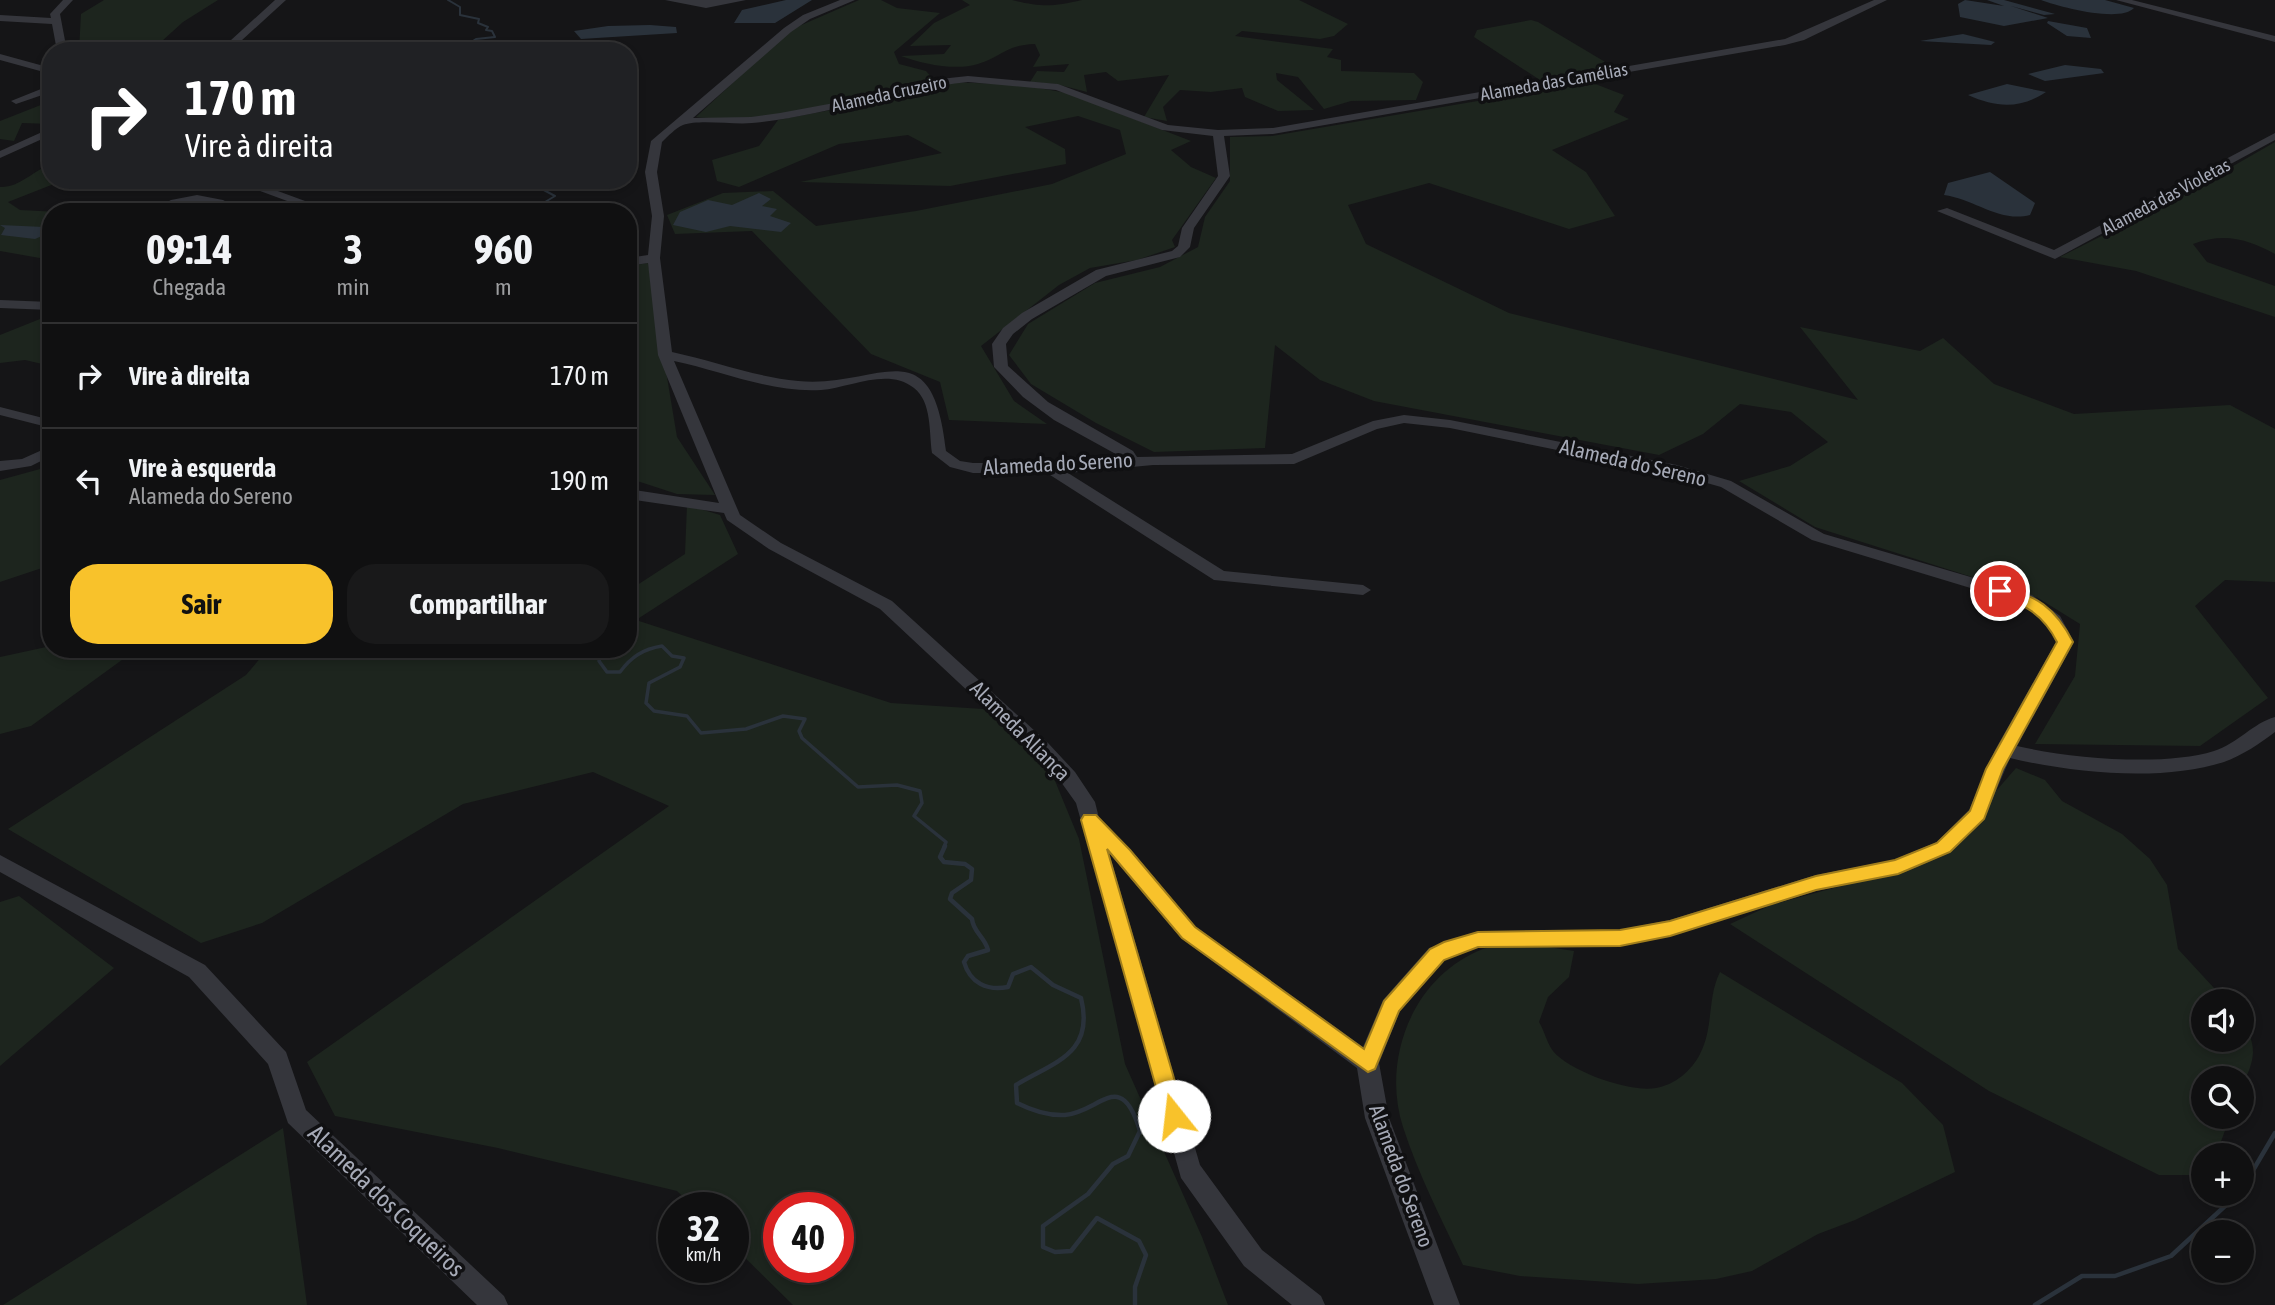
<!DOCTYPE html>
<html lang="pt">
<head>
<meta charset="utf-8">
<style>
	body { margin:0; font-family:"Asap Condensed",sans-serif; background:#19191a; color:#f1f3f6; height:100vh; display:flex; flex-direction:column; font-size:26px; white-space:nowrap }
	* { box-sizing:border-box; margin:0 }
	p { font-size:23px; color:#9c9d9f }
	.icon { flex:none; width:38px; height:38px; fill:none; stroke:currentColor; stroke-width:2; stroke-linecap:round; stroke-linejoin:round }
	.map { position:relative; flex:1; overflow:hidden }
	.side { position:absolute; left:42px; top:203px; width:595px; height:455px; display:flex; flex-direction:column; background:#101011; border-radius:28px; box-shadow:0 4px 10px #0003,0 0 0 2px #303031 }
	.side>* { flex:none }
	.banner { position:absolute; left:42px; top:42px; width:595px; height:147px; border-radius:28px; box-shadow:0 4px 10px #0003,0 0 0 2px #303031; background:#202124; color:#fff; overflow:hidden }
	.fabs { position:absolute; left:2191px; top:989px; display:grid; gap:14px }
	.fabs a { display:grid; place-items:center; width:63px; height:63px; border-radius:50%; background:#101011; box-shadow:0 4px 10px #0003,0 0 0 2px #303031; font-size:35px }
	.speed { position:absolute; left:658px; top:1192px; display:flex; gap:14px; font-size:35px; font-weight:700; text-align:center }
	.speed>* { display:grid; place-content:center; width:91px; height:91px; border-radius:50%; background:#101011; box-shadow:0 4px 10px #0003,0 0 0 2px #303031; line-height:1 }
	.speed small { font-size:18px; font-weight:400 }
	.speed .limit { border:10px solid #d22; background:#fff; color:#111 }
	.pin { position:absolute; display:grid; place-items:center; width:60px; height:60px; color:#fff; margin:-30px; border:4px solid #fff; border-radius:50%; box-shadow:0 2px 7px #0007 }
	.me { position:absolute; width:77px; margin:-38px; rotate:344deg; stroke-linejoin:round; filter:drop-shadow(0 0 5px #0008) }
	.turn { display:flex; align-items:center; gap:24px; height:147px; padding:0 28px; font-size:32px }
	.turn .icon { width:91px; height:91px; stroke-width:2.5 }
	.turn b { display:block; font-size:49px; line-height:60px }
	.eta { display:flex; justify-content:space-evenly; align-items:center; height:119px; text-align:center }
	.eta b { font-size:42px; font-weight:700; line-height:49px }
	.cta { display:flex; gap:14px; margin-top:auto; padding:14px 28px }
	.cta a { flex:1; height:80px; border-radius:28px; background:#f8c22b; color:#111; font-size:28px; font-weight:700; line-height:80px; text-align:center }
	.cta a+a { background:#19191a; color:#f1f3f6 }
	ul { padding:0; list-style:none }
	li { display:flex; align-items:center; gap:21px; height:105px; padding:0 28px; border-top:2px solid #303031 }
	li div { flex:1 }
	li b { display:block; font-size:26px }
	li em { font-style:normal }
	.map>svg:first-child { display:block }
	.green { fill:#1d251e; fill-rule:evenodd }
	.water { fill:#2a323b }
	.lines { fill:none; stroke-linecap:round; stroke-linejoin:round }
	.stream-far2 { stroke:#2a323b; stroke-width:2 }
	.stream-far1 { stroke:#2a323b; stroke-width:3.5 }
	.stream { stroke:#2a323b; stroke-width:4.5 }
	.minor { fill:#35363c; fill-rule:evenodd }
	.route { fill:#f8c22b; stroke:#a17e1c; stroke-width:2 }
	.labels { text-anchor:middle; stroke-width:7; stroke-linejoin:round; paint-order:stroke }
	.far-street-label { font-size:18px; fill:#a6aab7; stroke:#101012 }
	.street-label { font-size:21px; fill:#a6aab7; stroke:#101012 }
	.near-street-label { font-size:24px; fill:#a6aab7; stroke:#101012 }
</style>
</head>
<body>
<div class="map">
<svg width="2275" height="1305" viewBox="0 0 2275 1305">
	<rect width="100%" height="100%" fill="#151517"/>
	<!-- green -->
	<path class="green" d="M104,0H218L183,22L151,51H79L81,14Z
		M859,0H881L897,8L940,13L894,52L899,64L926,71L933,79C866,98 765,125 696,117L790,30Z
		M962,0C977,0 997,0 1012,0C1041,7 1052,7 1082,0H1299L1348,24L1334,36L1320,39L1242,31L1235,36L1333,49L1327,57L1341,60V71L1414,73L1423,82L1416,100L1351,101L1324,109L1298,77L1276,73L1277,80L1314,110L1278,111L1245,97L1242,88L1211,92L1180,90L1163,107L1167,121L1144,117L1169,75L1118,81L1106,72L1084,75L1087,92L1056,84L1030,82L1037,71L1064,72L1069,64L1033,67L1040,55L1035,44C1006,45 1003,56 978,64C956,71 922,64 901,56L944,54L951,45L910,46L934,23L970,5Z
		M1531,20L1538,22L1617,69L1543,82L1474,37L1477,30Z
		M950,82L1022,85L1067,93L1191,141L1171,150L1191,167L1216,178L1172,240L1175,247L1137,260L1090,268L1059,285L981,346L1014,401L1047,424L949,420L940,382L871,354L752,231L675,234L667,215L723,193L773,191L816,226L916,211L1052,184L1126,154L1120,130L1078,116L1025,127L1065,149L1066,164L950,186L800,182L942,153L908,135L839,144L739,187L717,181L712,160L759,146L778,120L868,103Z
		M1590,82L1624,95L1614,112L1629,119L1552,150L1586,172L1615,216L1569,229L1429,183L1348,205L1366,244L1509,313L1858,400L1800,327L1920,351L1943,338L1994,384L2074,414L2230,405L2275,429V582L2225,580L2195,606L2268,698L2200,746L2035,744L2075,676L2080,624L2038,598L1815,527L1739,481L1790,466L1828,442L1791,412L1740,404L1703,434L1659,455L1374,401L1320,380L1275,345L1265,448L1154,452L1096,423L1031,384L1009,355L1028,324L1095,283L1160,267L1198,247L1205,217L1230,181V137L1272,136Z
		M51,101V124L22,123L14,141L0,139V121Z
		M2275,142V254C2248,239 2224,232 2193,244L2207,262L2275,286V317L2136,271L2060,257L2181,196Z
		M51,164V180H64L8,202L20,210L59,212H51V260L0,251V187C19,188 33,171 51,164Z
		M648,263L677,437L715,495L677,494L628,478V266Z
		M45,317L51,318V366L25,360L0,363V335Z
		M51,466V565L0,582V480Z
		M687,505L720,515L738,554L636,620L891,703L983,709L1046,759L1079,839L1125,1064L1202,1237L1228,1305H793L733,1246V1208L694,1207L677,1191L498,1148L335,1116L307,1062L669,806L593,772L463,804L262,923L201,943L8,829L246,675L268,649H628V591L685,554ZM779,1208H838V1267H779Z
		M51,646V649H137L31,726L0,734V657Z
		M2016,768L2045,780L2062,801L2122,834L2150,859L2167,885L2178,949L2226,1001H2203V1040H2242V1022C2259,1047 2254,1061 2242,1086V1078H2203V1116L2230,1117L2216,1155H2203V1167L2195,1175H2159L1989,1091L1730,924L1771,905L1923,864L1968,836L1996,791Z
		M19,896L114,968L0,1066V902Z
		M1542,946L1574,951L1569,977L1548,997L1539,1022C1544,1030 1547,1043 1553,1051C1569,1071 1630,1093 1656,1088C1675,1085 1692,1070 1700,1054C1714,1027 1707,998 1720,972L1902,1083L1943,1125L1955,1172L1855,1220L1818,1234L1752,1271L1716,1279L1638,1284L1520,1276L1463,1265C1442,1220 1418,1174 1403,1127C1381,1059 1413,976 1483,949C1499,943 1524,947 1542,946Z
		M283,1128L307,1305H3Z"/>
	<!-- water -->
	<path class="water" d="M786,0H812L775,23H734L742,10Z
		M1965,0L2004,6L1987,0H2004L2055,14L2044,15L2011,6L2048,18L2004,26L1960,17L1958,4Z
		M2041,0H2105L2134,8C2120,23 2060,7 2041,0Z
		M2048,21L2087,28L2091,38L2067,36L2047,23Z
		M650,25L676,27L677,33L581,39L574,31L608,26Z
		M1963,34L1995,42L1991,45L1920,41Z
		M2065,65L2101,69L2104,73L2045,81L2028,74Z
		M2007,84L2046,92C2020,109 1997,108 1968,95Z
		M1990,172L2035,203L2030,215C2000,223 1974,199 1944,195L1948,183Z
		M759,193L771,199L762,206L777,209L770,216L791,223L781,232L730,226L706,232L673,225L680,212L708,200L732,205Z
		M0,225L44,227L51,232L35,239L1,235L5,228Z"/>
	<g class="lines">
		<!-- stream-far2 -->
		<path class="stream-far2" d="M448,0L460,7V15L479,19L478,23L488,27L486,30L492,31L495,37L476,39L468,44L470,50L510,47L517,51
			M525,180L555,196L545,202H534L531,208L555,212"/>
		<!-- stream-far1 -->
		<path class="stream-far1" d="M463,649L469,652L473,649
			M603,649L599,661L607,672H620C631,657 643,649 662,646L672,656L684,658L680,667L649,683L646,703L654,711L687,716L701,733L746,729L783,716L805,719L799,731L802,738L858,787L897,785L920,791L922,803L914,816L946,842L944,847"/>
		<!-- stream -->
		<path class="stream" d="M945,846L940,857L944,862L965,864L972,869L971,880L952,893L950,899L972,919C973,932 985,937 988,950L968,956L964,962C970,983 987,991 1008,987L1013,974L1031,967L1053,985L1081,998C1095,1054 1054,1062 1016,1085L1017,1103C1031,1110 1048,1116 1065,1115C1100,1112 1121,1067 1140,1131L1128,1156L1113,1164L1088,1194L1043,1226V1247L1055,1252L1071,1251L1097,1218L1139,1241L1146,1255L1135,1287V1305
			M2242,1189L2275,1133
			M2035,1305L2082,1276H2115L2171,1256L2238,1194"/>
		<!-- minor -->
		<path class="minor" d="M63,0H73L60,14L67,51H57L52,24L0,21V15L51,18L50,14Z
			M275,0H286L230,51H219Z
			M665,0H746L706,8Z
			M840,0H855L810,19L791,32L693,118L751,117L780,113L872,96L931,80L968,76L1058,84L1168,125L1218,130L1273,128L1785,39L1874,0H1887L1804,40L1785,45L1273,134L1224,136L1230,176L1194,228L1190,247L1180,257L1106,276L1032,319L1013,334L1006,344L1008,366L1048,402L1133,451L1137,457L1292,454L1373,421L1404,415L1450,420L1677,465L1731,481L1824,534L2032,595L2060,616L2074,642L2017,746C2069,758 2163,767 2214,751C2237,744 2253,723 2275,717V732C2259,744 2243,755 2224,762C2162,782 2073,773 2010,758L1984,819L1951,852L1905,872L1816,891L1670,936L1620,946L1479,947L1445,960L1400,1011L1379,1063L1389,1118L1460,1305H1434L1365,1118L1357,1068L1181,938L1109,853L1200,1165L1262,1250L1321,1296L1325,1305H1292L1244,1266L1181,1178L1076,803L1061,782L1034,753L880,609L769,549L727,520L724,513L628,499V489L719,503L658,355L648,263L628,266V258L648,255L652,216L645,172L651,141L784,28L803,15ZM968,82L1056,90L1162,130L1213,136L1218,176L1182,228L1178,246L1172,251L1096,270L1022,313L1003,328L992,344L994,367L1023,397L1054,420L1123,458L1072,463H973L960,461L946,451C932,324 879,389 798,381C755,377 714,361 672,352L660,258L664,216L657,172L662,142C668,136 676,128 683,125C699,119 734,125 752,123C826,116 895,90 968,82ZM674,361C722,371 771,393 821,390C849,388 888,367 914,388C932,402 929,432 932,453L950,467L973,473H1047L1214,580L1363,595L1371,590L1363,585L1224,571L1068,473L1153,465L1294,464L1377,429L1404,423L1450,428L1675,474L1721,487L1812,540L2020,603L2047,623L2056,642L1995,750L1969,810L1937,842L1894,860L1816,875L1670,920L1620,930L1478,931L1429,948L1383,1000L1363,1047L1195,926L1131,850L1099,818L1095,802L1075,772L1048,743L892,601L781,543L740,515Z
			M2116,0H2132L2275,36V42Z
			M0,54L51,68V74L0,60Z
			M51,85V92L16,104L11,101Z
			M51,128V135L0,158V151Z
			M2275,133V140L2055,259L1937,211L1947,208L2054,250Z
			M230,180H248L335,212H317Z
			M197,195L223,200L245,212C228,212 214,202 197,202C179,203 165,212 148,212L171,200Z
			M0,300L51,302V310L0,308Z
			M0,407L51,420V428L0,415Z
			M51,446V456L31,466L0,471V461L22,459Z
			M0,855L205,965L286,1052L306,1110L504,1296L508,1305H477L288,1123L268,1064L189,977L0,872Z"/>
	</g>
	<!-- route -->
	<path class="route" d="M2000,586C2037,596 2055,607 2073,642L2003,769L1984,819L1950,852L1898,874L1816,890L1670,936L1620,946L1478,947L1444,960L1399,1011L1375,1069L1368,1072L1182,938L1107,849L1185,1116L1181,1123L1174,1125L1166,1123L1081,820L1084,815H1096L1130,850L1195,927L1364,1049L1384,1001L1430,949L1444,942L1478,932L1620,930L1670,921L1816,876L1895,860L1937,843L1970,811L1986,769L2057,642C2043,614 2023,603 1994,594V587Z"/>
	<g class="labels">
		<!-- far-street labels -->
		<g class="far-street-label">
			<text transform="translate(1554 82) rotate(-10)" y="6">Alameda das Camélias</text>
			<text transform="translate(889 94) rotate(-12)" y="6">Alameda Cruzeiro</text>
			<text transform="translate(2166 197) rotate(-28)" y="6">Alameda das Violetas</text>
		</g>
		<!-- street labels -->
		<g class="street-label">
			<text transform="translate(1633 463) rotate(13)" y="7">Alameda do Sereno</text>
			<text transform="translate(1058 464) rotate(-3)" y="7">Alameda do Sereno</text>
			<text transform="translate(1020 731) rotate(45)" y="7">Alameda Aliança</text>
			<text transform="translate(1401 1176) rotate(70)" y="7">Alameda do Sereno</text>
		</g>
		<!-- near-street labels -->
		<g class="near-street-label">
			<text transform="translate(386 1201) rotate(44)" y="8">Alameda dos Coqueiros</text>
		</g>
	</g>
</svg>
<div class="fabs">
<a><svg class="icon" aria-label="sound" viewBox="0 0 24 24"><path d="M4 9h4l5-4v14l-5-4H4zM17 9q2 3 0 6"/></svg></a>
<a><svg class="icon" aria-label="search" viewBox="0 0 24 24"><circle cx="10" cy="10" r="6"/><path d="M15 15l6 6"/></svg></a>
<a>+</a>
<a>−</a>
</div>
<div class="speed"><div>32<small>km/h</small></div><div class="limit">40</div></div>
<div class="pin" style="left:2000px;top:591px;background:#d93025"><svg class="icon" aria-label="arrive" viewBox="0 0 24 24"><path d="M6 21V4h12l-3 4 3 4H6"/></svg></div>
<svg class="me" style="left:1174px;top:1116px" viewBox="-20 -20 40 40"><circle r="19" fill="#fff"/><path d="M0-13L10 11 0 6-10 11z" fill="#f8c22b"/></svg>
<div class="banner">
<div class="turn"><svg class="icon" aria-label="right" viewBox="0 0 24 24"><path d="M7 20v-9h11M14 6l5 5-5 5"/></svg><div><b>170 m</b>Vire à direita</div></div>
</div>
<section class="side">
<div class="eta">
<div><b>09:14</b><p>Chegada</p></div>
<div><b>3</b><p>min</p></div>
<div><b>960</b><p>m</p></div>
</div>
<ul>
<li><svg class="icon" aria-label="right" viewBox="0 0 24 24"><path d="M7 20v-9h11M14 6l5 5-5 5"/></svg><div><b>Vire à direita</b></div><em>170 m</em></li>
<li><svg class="icon" aria-label="left" viewBox="0 0 24 24"><path d="M17 20v-9H6M10 6l-5 5 5 5"/></svg><div><b>Vire à esquerda</b><p>Alameda do Sereno</p></div><em>190 m</em></li>
</ul>
<div class="cta"><a>Sair</a><a>Compartilhar</a></div>
</section>
</div>
</body>
</html>
